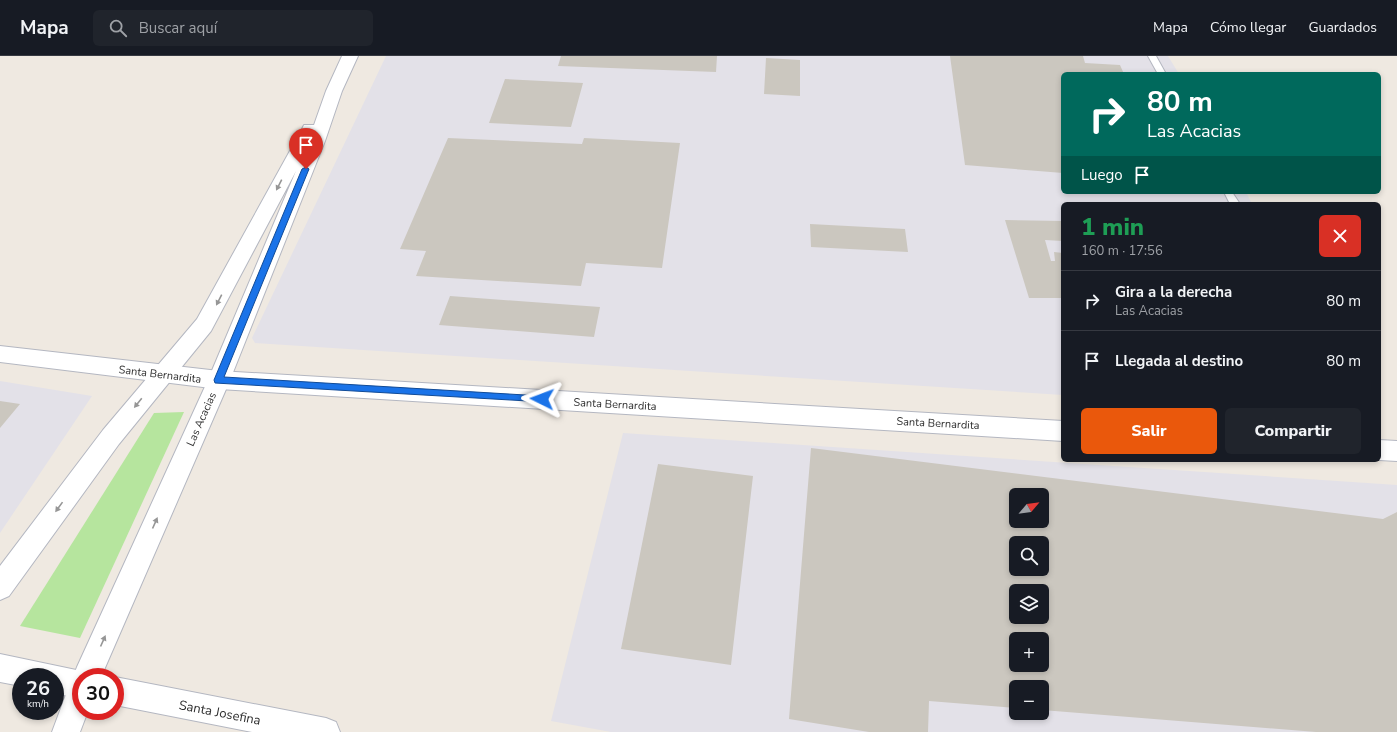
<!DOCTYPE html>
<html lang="es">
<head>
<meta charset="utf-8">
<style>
	body { margin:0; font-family:"Nunito Sans",sans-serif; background:#20242c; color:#f1f3f6; height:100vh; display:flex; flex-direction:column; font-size:15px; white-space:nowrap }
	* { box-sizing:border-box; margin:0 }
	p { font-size:13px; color:#9ea1a6 }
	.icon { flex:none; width:22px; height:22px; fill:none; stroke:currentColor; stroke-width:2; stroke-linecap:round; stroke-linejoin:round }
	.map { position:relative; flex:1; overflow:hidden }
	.side { position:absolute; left:1061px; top:146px; width:320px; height:260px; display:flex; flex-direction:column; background:#171b24; border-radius:6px; box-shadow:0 2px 6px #0003 }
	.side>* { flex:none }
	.banner { position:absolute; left:1061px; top:16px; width:320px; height:122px; border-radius:6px; box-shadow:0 2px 6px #0003; background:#00695c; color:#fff; overflow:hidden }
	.needle { width:26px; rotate:61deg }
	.controls { position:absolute; left:1009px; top:432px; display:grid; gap:8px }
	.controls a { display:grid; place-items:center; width:40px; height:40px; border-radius:6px; background:#171b24; box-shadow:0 2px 6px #0003; font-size:20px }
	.speed { position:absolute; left:12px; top:612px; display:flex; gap:8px; font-size:20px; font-weight:700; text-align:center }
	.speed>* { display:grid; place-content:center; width:52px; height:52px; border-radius:50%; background:#171b24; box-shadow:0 2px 6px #0003; line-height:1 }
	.speed small { font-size:10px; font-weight:400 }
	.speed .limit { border:6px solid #d22; background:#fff; color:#111 }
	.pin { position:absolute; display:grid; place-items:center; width:34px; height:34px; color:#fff; margin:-41px -17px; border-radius:50% 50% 50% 0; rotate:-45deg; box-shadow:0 0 4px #0007 }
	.pin .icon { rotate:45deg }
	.me { position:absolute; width:44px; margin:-22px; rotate:273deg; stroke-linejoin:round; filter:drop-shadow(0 0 3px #0008) }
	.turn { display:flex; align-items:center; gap:14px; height:84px; padding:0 20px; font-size:18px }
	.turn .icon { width:52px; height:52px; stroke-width:2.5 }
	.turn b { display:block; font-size:28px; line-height:34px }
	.then { display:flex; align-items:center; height:38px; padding:0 20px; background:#0003; gap:8px; font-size:15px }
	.round { display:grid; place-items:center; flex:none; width:42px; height:42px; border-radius:6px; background:#20242c }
	.head { display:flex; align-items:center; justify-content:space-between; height:68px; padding:0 20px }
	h1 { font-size:24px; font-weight:800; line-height:30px; color:#1e9e55 }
	.primary-button { display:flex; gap:8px; margin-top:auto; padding:8px 20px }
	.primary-button a { flex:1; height:46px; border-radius:6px; background:#ea580c; color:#fff; font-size:16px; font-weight:800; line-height:46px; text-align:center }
	.primary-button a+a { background:#20242c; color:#f1f3f6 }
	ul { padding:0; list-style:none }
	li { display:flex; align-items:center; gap:12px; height:60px; padding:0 20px; border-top:1px solid #363941 }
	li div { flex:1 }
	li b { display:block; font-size:15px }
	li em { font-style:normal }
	header { display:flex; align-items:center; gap:24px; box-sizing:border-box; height:56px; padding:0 20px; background:#171b24; border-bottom:1px solid #363941 }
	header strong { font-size:19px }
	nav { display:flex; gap:22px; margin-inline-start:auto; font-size:14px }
	.search { width:280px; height:36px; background:#20242c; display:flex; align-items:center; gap:10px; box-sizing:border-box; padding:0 14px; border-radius:6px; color:#9ea1a6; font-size:15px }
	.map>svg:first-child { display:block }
	.industrial { fill:#e3e1e8; fill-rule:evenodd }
	.green { fill:#b6e59e }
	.building { fill:#cbc7bf; fill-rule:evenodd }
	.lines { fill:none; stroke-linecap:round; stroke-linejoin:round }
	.lane-casing { stroke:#b4b7c1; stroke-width:2 }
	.street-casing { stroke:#b4b7c1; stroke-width:2 }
	.secondary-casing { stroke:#b4b7c1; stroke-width:2 }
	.lane { fill:#fff; fill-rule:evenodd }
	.street { fill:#fff; fill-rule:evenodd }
	.secondary { fill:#fff; fill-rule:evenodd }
	.oneway { fill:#969696 }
	.route { fill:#1a73e8; stroke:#114b97 }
	.labels { text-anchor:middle; stroke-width:4; stroke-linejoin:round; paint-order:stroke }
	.street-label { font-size:11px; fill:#2e2e2e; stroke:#fff }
	.near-street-label { font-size:13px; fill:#2e2e2e; stroke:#fff }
</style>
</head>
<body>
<header>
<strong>Mapa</strong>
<div class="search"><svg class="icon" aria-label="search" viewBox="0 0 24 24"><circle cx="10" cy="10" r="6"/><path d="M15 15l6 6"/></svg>Buscar aquí</div>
<nav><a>Mapa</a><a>Cómo llegar</a><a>Guardados</a></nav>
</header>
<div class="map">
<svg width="1397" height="676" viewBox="0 0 1397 676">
	<rect width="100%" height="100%" fill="#efe9e1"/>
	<!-- industrial -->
	<path class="industrial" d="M386,0H1168L1179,18H1063V136H1246L1252,148H1063V339L255,287L252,282Z
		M0,325L92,340L0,477Z
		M623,377L1397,429V676H611L551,665ZM1016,439H1042V465H1016ZM1016,487H1042V513H1016ZM1016,535H1042V561H1016ZM1016,583H1042V609H1016ZM1016,631H1042V657H1016Z"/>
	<!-- green -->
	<path class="green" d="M184,356L80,582L20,570L154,357Z"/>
	<!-- building -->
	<path class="building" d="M561,0H717L716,16L558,10Z
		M950,0H1083L1085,7L1120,9L1124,18H1063V117L965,109Z
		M766,2L800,4V40L764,38Z
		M505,23L583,27L571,71L489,67Z
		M448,82L582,88L584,82L680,87L662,212L586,207L581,230L416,220L426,195L400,193Z
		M1005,164L1063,165V185L1045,184L1051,205H1055L1054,196L1063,197V242H1029Z
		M810,168L905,173L908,196L811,191Z
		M450,240L600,251L594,281L439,269Z
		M0,345L20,348L0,372Z
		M811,392L1383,463L1397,456V676H1316L1042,654V631H1016V652L929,645L928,676H869L789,663ZM1016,439H1042V465H1016ZM1016,487H1042V513H1016ZM1016,535H1042V561H1016ZM1016,583H1042V609H1016Z
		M658,408L753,420L731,609L621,593Z"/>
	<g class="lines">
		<!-- lane casing -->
		<g class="lane-casing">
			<path id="lane" d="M1148,0H1156L1166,18H1158Z
				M1224,136H1232L1240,148H1230Z"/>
		</g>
		<!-- street casing -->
		<g class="street-casing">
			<path id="street" d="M0,290L219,315L1063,365V385L219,333L0,306Z
				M1379,384L1397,385V405L1379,404Z
				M0,598L81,615L92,621H81V643L55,637V621H21V630L0,626Z
				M115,621L326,662L336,666L340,676H252L115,649Z"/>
		</g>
		<!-- secondary casing -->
		<g class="secondary-casing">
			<path id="secondary" d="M342,0H358L342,35L325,85L230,324L101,621H81V655H88L80,676H52L71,625L74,624L73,621L77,611L208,324L296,115L211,275L119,388L9,540L0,544V510L103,374L197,263L302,73L304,69H314L326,35Z"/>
		</g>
		<!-- lane -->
		<use href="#lane" class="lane"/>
		<!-- street -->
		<use href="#street" class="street"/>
		<!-- secondary -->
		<use href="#secondary" class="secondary"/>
	</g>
	<!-- one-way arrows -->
	<defs><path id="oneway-solid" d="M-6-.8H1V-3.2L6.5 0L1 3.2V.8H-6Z"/></defs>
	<g class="oneway">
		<use href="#oneway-solid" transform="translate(279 129) rotate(117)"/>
		<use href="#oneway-solid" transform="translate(219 244) rotate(117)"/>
		<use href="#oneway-solid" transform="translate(138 347) rotate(129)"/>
		<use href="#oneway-solid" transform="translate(59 451) rotate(126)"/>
		<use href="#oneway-solid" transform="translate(155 467) rotate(-66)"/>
		<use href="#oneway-solid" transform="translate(103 585) rotate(-66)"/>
	</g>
	<!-- route -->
	<path class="route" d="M306,111L309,113L224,321L542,340L547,343L545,346L215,327L214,324L302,113Z"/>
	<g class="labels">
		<!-- street labels -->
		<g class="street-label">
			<text transform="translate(160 318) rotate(7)" y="4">Santa Bernardita</text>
			<text transform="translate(615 348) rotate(3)" y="4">Santa Bernardita</text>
			<text transform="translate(201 363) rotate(-66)" y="4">Las Acacias</text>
			<text transform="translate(938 367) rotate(3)" y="4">Santa Bernardita</text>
		</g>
		<!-- near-street labels -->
		<g class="near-street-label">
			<text transform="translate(220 656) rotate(11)" y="5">Santa Josefina</text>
		</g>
	</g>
</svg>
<div class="controls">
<a><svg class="needle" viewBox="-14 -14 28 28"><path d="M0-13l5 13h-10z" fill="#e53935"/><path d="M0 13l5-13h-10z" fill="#9ea1a6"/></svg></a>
<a><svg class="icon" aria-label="search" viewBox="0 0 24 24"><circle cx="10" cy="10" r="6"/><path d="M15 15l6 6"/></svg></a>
<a><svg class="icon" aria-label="layers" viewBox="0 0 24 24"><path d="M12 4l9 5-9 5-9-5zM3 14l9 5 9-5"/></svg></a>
<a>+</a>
<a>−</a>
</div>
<div class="speed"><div>26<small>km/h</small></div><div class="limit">30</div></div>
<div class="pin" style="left:306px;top:113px;background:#d93025"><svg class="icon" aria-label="arrive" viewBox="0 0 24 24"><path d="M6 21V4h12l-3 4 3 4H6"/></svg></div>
<svg class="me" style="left:542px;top:343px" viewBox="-20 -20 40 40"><path d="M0-17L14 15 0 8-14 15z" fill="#1a73e8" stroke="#fff" stroke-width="4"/></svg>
<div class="banner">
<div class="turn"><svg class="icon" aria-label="right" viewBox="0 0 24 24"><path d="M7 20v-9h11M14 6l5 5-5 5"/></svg><div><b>80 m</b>Las Acacias</div></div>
<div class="then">Luego<svg class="icon" aria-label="arrive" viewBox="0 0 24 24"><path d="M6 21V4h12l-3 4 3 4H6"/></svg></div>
</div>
<section class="side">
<div class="head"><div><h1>1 min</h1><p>160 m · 17:56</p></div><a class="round" style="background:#d93025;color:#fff"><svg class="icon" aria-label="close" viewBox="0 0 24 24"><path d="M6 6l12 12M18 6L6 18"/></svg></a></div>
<ul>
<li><svg class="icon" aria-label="right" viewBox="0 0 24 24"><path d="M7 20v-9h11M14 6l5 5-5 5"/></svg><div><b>Gira a la derecha</b><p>Las Acacias</p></div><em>80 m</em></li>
<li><svg class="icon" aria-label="arrive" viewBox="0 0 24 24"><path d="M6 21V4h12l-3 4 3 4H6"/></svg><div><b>Llegada al destino</b></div><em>80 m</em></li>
</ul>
<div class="primary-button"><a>Salir</a><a>Compartir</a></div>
</section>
</div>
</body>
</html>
